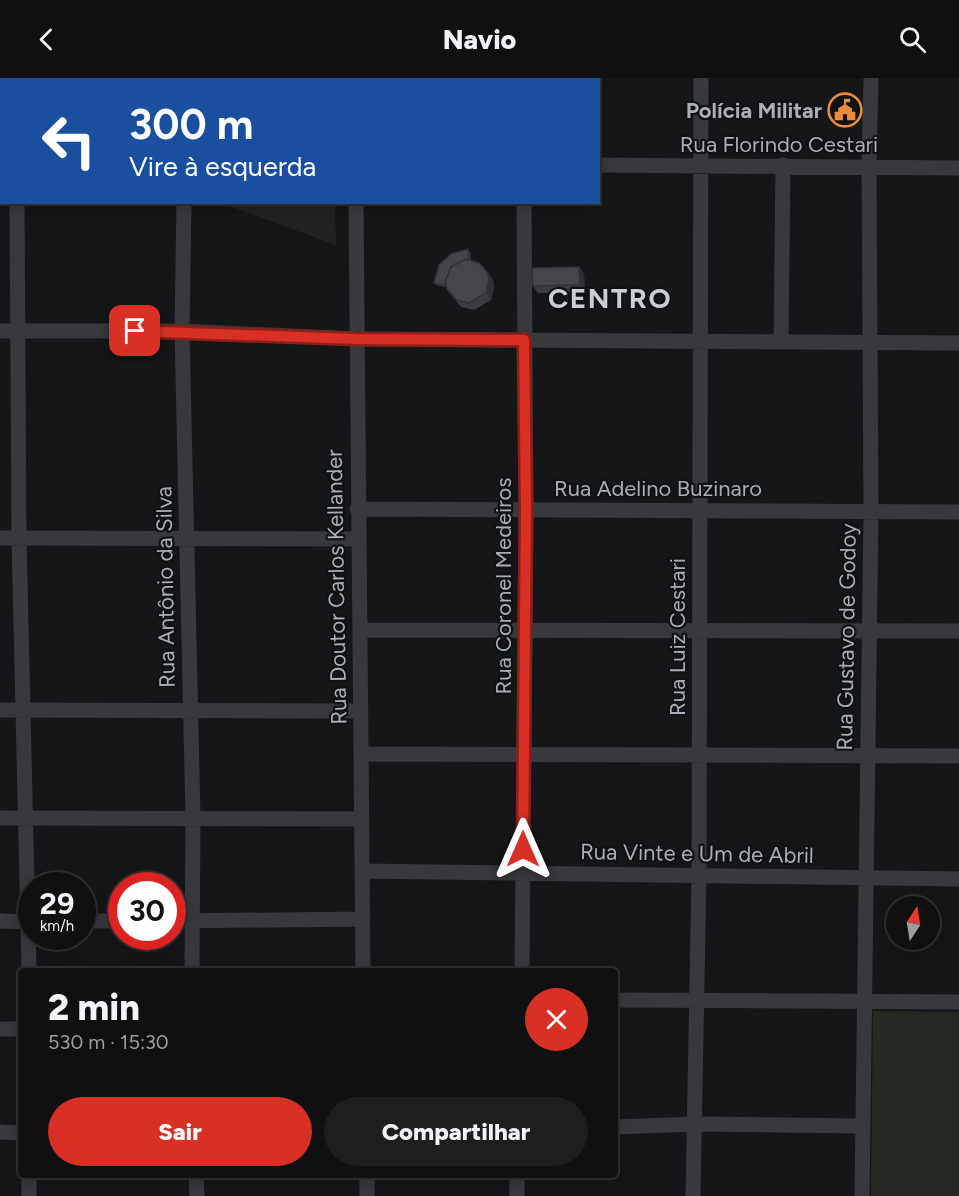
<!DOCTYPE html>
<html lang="pt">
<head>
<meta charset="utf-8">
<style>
	body { margin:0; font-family:Figtree,sans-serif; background:#1e1e1f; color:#f1f3f6; height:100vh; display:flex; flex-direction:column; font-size:22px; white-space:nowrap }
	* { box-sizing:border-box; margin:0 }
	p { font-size:20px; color:#9c9d9f }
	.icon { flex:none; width:33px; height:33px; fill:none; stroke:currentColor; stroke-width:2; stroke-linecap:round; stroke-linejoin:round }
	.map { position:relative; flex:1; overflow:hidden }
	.details { position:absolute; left:18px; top:890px; width:600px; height:210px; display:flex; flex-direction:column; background:#101011; border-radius:6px; box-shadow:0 3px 15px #0003,0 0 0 2px #303031 }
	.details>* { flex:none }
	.guide { position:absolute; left:0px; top:0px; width:600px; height:126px; box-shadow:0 3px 15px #0003,0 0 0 2px #303031; background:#1a4fa0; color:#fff; overflow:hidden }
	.needle { width:39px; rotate:12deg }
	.buttons { position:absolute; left:886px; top:818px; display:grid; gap:12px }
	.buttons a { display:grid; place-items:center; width:54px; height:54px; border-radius:50%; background:#101011; box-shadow:0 3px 15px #0003,0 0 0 2px #303031; font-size:30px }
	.speed { position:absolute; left:18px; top:794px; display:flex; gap:12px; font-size:30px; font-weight:700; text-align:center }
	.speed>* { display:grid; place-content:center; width:78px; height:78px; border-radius:50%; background:#101011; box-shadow:0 3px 15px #0003,0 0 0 2px #303031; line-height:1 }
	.speed small { font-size:15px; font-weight:400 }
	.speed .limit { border:9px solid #d22; background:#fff; color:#111 }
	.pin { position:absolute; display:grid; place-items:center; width:51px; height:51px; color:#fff; margin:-26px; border-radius:12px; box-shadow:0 3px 9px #0006 }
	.me { position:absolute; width:66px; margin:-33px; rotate:0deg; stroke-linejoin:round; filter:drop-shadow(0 0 4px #0008) }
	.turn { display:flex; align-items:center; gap:21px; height:126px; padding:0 30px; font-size:27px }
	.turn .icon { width:78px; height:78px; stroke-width:2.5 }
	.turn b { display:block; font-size:42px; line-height:51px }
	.round { display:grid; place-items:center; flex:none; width:63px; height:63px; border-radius:32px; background:#1e1e1f }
	.overview { display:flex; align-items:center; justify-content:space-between; height:102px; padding:0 30px }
	h1 { font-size:36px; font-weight:800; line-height:45px }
	.action { display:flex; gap:12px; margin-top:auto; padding:12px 30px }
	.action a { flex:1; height:69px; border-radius:36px; background:#d93025; color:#fff; font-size:24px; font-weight:800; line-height:69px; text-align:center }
	.action a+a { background:#1e1e1f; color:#f1f3f6 }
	header { display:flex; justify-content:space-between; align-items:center; height:78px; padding:0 30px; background:#101011; font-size:27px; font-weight:800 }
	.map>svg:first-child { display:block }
	.built { fill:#212224 }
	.green { fill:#222a22 }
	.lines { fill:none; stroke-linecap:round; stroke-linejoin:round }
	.minor { stroke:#37393c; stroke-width:15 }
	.wall { fill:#3a3c40 }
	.shaded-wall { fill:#303134 }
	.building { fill:#44464a; stroke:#303134; stroke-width:1.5 }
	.route-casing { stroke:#8d1f18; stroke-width:15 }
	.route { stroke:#d93025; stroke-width:10 }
	.labels { text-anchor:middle; stroke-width:4.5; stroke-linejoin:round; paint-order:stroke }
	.poi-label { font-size:22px; font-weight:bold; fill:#a8afb7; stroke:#101112; text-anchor:end }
	.street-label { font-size:22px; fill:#a8afb7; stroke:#101112 }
	.district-label { font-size:28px; font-weight:bold; letter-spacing:1.5px; fill:#c9ced3; stroke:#101112 }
</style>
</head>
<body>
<header><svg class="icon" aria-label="back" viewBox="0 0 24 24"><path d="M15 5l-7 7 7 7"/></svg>Navio<svg class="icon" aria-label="search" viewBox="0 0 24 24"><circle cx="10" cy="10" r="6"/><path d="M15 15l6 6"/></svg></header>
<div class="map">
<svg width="959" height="1118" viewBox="0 0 959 1118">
	<rect width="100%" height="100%" fill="#151617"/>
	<!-- built -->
	<path class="built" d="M221,125H335L336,167Z"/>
	<!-- green -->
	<path class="green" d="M873,933L959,934V1118H871Z"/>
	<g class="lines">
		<!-- minor -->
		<path class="minor" d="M15,0V2
			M185,0V2
			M357,2V0
			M526,2V0
			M598,87L959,90
			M0,101H2
			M17,124L19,460L29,892
			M184,124L182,253L193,739L192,892
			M356,124L363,892
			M0,253H182L356,261L959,265
			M781,264L783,87
			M357,431L959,434
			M0,460L358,461
			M360,552L959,553
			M0,632L361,633
			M361,676L959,678
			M0,740L362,741
			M363,793L959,801
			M0,843L32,844
			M82,843H122
			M172,843L363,841
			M522,892L526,432L524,124
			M615,922L959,924
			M0,951H21
			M615,1049L695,1046L863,1048
			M0,1054L21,1055
			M29,1096V1118
			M196,1096L197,1118
			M367,1096V1118
			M517,1118V1096
			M693,1118L699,797L701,0
			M862,1118L871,434L869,88L871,0"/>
	</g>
	<!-- wall -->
	<path class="wall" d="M470,173L471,182L493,202L494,209L491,222L474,232L461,229L452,218L447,209L436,207L434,205Z
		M579,189L584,196L585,214L538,215L533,208Z"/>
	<!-- shaded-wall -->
	<path class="shaded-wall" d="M579,189L584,196L585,214L580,207Z
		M488,195L493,202L494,209L491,222L486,215Z"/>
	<!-- building -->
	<path class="building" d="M468,171L469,182L466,181L451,189L445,204L446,207L434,205L439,187L451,176Z
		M466,181L479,185L488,195L489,202L486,215L469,225L456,222L447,211L445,204L451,189Z
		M579,189L580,207L533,208L532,190Z"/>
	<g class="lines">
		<!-- route casing -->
		<g class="route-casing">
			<path id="route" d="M135,253L356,261L524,262L526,432L523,771"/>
		</g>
		<!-- route -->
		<use href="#route" class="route"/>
	</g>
	<!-- icons -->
	<defs>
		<g id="civic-ring" transform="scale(1.725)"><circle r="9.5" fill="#101112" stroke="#ea8b3b" stroke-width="1.5"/><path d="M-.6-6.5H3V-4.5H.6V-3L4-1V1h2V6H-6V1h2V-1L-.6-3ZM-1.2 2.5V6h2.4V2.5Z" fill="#ea8b3b"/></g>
	</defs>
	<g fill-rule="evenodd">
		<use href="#civic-ring" x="845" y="32"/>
	</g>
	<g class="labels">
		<!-- poi labels -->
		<g class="poi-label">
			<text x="822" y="40">Polícia Militar</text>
		</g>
		<!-- street labels -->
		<g class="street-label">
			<text x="779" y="74">Rua Florindo Cestari</text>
			<text x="658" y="418">Rua Adelino Buzinaro</text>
			<text transform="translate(503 508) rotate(-90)" y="8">Rua Coronel Medeiros</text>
			<text transform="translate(165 509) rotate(-91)" y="8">Rua Antônio da Silva</text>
			<text transform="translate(336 509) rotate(-91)" y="8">Rua Doutor Carlos Kellander</text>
			<text transform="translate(677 559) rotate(-90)" y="8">Rua Luiz Cestari</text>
			<text transform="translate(846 559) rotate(-89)" y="8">Rua Gustavo de Godoy</text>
			<text transform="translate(697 775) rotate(1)" y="8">Rua Vinte e Um de Abril</text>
		</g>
		<!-- district labels -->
		<g class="district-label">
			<text x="610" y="230">CENTRO</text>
		</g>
	</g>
</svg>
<div class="buttons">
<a><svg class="needle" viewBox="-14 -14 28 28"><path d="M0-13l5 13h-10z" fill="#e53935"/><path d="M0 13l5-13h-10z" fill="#9c9d9f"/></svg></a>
</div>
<div class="speed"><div>29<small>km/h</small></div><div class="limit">30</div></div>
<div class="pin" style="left:135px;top:253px;background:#d93025"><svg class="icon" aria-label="arrive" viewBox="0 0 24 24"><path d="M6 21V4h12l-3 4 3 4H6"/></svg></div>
<svg class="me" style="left:523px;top:771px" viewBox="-20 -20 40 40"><path d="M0-17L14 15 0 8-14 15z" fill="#d93025" stroke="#fff" stroke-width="4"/></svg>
<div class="guide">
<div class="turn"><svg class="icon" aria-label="left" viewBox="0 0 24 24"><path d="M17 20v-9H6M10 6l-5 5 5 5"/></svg><div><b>300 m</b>Vire à esquerda</div></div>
</div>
<section class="details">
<div class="overview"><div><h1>2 min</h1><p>530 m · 15:30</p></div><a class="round" style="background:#d93025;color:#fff"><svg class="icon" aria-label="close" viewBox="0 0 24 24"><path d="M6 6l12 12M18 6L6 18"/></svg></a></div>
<div class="action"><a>Sair</a><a>Compartilhar</a></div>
</section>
</div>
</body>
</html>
